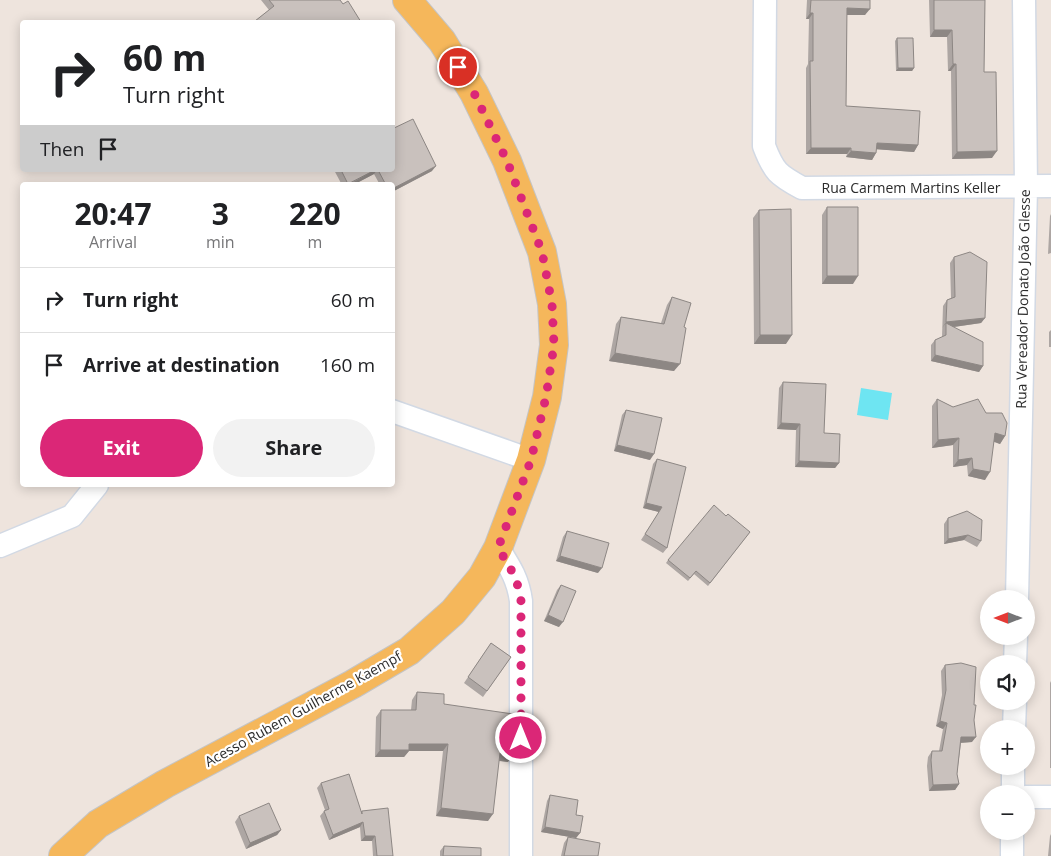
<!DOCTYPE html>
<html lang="en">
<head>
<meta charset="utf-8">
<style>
	body { margin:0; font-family:"Open Sans",sans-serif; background:#f2f2f2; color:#202124; height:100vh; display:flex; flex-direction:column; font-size:19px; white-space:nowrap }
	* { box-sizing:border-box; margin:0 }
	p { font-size:16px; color:#757577 }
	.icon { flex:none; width:28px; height:28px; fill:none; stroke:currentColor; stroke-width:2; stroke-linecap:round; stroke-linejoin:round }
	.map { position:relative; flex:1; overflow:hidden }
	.side { position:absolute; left:20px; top:182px; width:375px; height:305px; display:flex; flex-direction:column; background:#fff; border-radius:5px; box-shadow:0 2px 12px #0003 }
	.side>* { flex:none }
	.banner { position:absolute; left:20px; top:20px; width:375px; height:152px; border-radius:5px; box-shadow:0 2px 12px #0003; background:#fff; color:#202124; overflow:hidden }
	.needle { width:32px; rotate:270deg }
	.tools { position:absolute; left:980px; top:590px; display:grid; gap:10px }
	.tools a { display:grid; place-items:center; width:55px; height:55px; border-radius:50%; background:#fff; box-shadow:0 2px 12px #0003; font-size:25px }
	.pin { position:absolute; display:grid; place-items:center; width:42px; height:42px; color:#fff; margin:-21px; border:2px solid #fff; border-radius:50%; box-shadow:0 1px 5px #0007 }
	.me { position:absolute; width:55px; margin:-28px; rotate:0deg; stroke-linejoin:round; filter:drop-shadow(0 0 4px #0008) }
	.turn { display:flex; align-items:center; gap:18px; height:105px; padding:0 20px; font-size:22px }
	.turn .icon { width:65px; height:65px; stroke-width:2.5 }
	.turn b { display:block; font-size:35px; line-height:42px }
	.then { display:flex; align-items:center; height:48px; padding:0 20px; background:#0003; gap:10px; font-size:19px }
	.eta { display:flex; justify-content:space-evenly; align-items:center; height:85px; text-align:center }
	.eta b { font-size:30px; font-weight:700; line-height:35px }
	.action { display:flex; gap:10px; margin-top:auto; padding:10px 20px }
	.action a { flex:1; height:58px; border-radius:30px; background:#db2777; color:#fff; font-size:20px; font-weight:700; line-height:58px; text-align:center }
	.action a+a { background:#f2f2f2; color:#202124 }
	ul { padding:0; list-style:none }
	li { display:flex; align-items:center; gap:15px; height:65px; padding:0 20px; border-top:1px solid #e0e0e0 }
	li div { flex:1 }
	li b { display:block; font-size:19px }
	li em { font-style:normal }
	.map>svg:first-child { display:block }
	.water { fill:#6ee5f2 }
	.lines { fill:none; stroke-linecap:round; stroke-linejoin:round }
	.minor-casing { stroke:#d2d9e4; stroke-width:25 }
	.major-casing { stroke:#c4c4c4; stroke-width:30 }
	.minor { stroke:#fff; stroke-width:22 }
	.major { stroke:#f5b75b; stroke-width:28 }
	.wall { fill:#ada6a3 }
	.shaded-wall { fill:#8d8784 }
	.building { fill:#c9c1bd; stroke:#8d8784 }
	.route { stroke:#db2777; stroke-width:9; stroke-dasharray:0 16.2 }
	.labels { text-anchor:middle; stroke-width:4.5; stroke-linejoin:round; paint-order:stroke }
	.street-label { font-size:14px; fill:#2b2b2b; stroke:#fff }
</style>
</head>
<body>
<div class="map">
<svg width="1051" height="856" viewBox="0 0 1051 856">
	<rect width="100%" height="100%" fill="#eee4dd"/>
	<!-- water -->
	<path class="water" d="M861,388L892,393L888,420L857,415Z"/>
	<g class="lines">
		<!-- minor casing -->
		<g class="minor-casing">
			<path id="minor" d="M765,0L764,146C774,172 778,175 802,188L1051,186
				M392,411L531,460
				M0,546L72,516L97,485
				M498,548C510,567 518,579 521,601V856
				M1017,599L1026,187L1024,0
				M1015,664L1016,636
				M1014,729L1015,701
				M1013,794V766
				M1026,797H1051
				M1012,856V831"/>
		</g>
		<!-- major casing -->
		<g class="major-casing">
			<path id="major" d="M63,856L98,824L165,784L353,684L409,651L453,612L482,577L498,548L531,460L547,397L554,345L552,304L542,252L507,161L474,93L442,41L407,0"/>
		</g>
		<!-- minor -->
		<use href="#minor" class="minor"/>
		<!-- major -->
		<use href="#major" class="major"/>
	</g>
	<!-- wall -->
	<path class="wall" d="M261,0H340L343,4L361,22H254L269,10Z
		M807,0H870L865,15H847L846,106L918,145L914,152L876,149V153L872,160L846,157L847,154H806V68L808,64L809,19H806Z
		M929,0H985L984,72L992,158L952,159L951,71H948L947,37H930Z
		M897,38L914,68L912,71H896L895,41Z
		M334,170H392L432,171L392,192V185H380L374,174L353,185H342Z
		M827,207L853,284H822V215Z
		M759,210L786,344H754L753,218Z
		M1051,214V253L1048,254L1050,216Z
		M954,257L985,318L981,323L954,327L983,366L979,372L931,361V345L935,340L942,337L943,306L947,300L951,298L950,263Z
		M672,297L684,327L674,371L609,361L616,324L621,317L661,323L667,305Z
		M1051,330V347H1049V332Z
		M783,382L824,433L839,463L835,468L795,467L796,430L777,429L779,388Z
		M937,399L953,407L986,413L1005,436L1000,444L994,442L985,480L968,476L967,465L953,467V445L932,448V406Z
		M626,410L650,460L614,451L622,415Z
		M657,459L667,548L663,553L641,540L659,512L643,508L653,464Z
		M726,516L750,532L708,586L694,574L688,581L666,563L668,560Z
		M948,518L981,541L977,547L964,540L944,544V524Z
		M567,531L598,573L556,561L563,537Z
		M561,585L559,627L544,621L557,590Z
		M491,643L511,657L483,697L464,683Z
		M945,665L972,742L961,743L957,774L959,784L955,790L929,791L927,766L928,757L932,751H939L943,729L936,726L942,695L941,671Z
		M1051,681V768H1050V683Z
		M417,692L444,704L508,762L499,761L488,821L436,816L443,751H409L404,757H375L376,717L381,710H411L412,700Z
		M321,783L361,811H362L393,856H373L372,841H361L360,827L329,840L320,816L325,810L317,788Z
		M550,795L580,833L576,838L541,832L547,801Z
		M239,816L281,830L277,835L246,849L235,822Z
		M1051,834V856H1048L1050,836Z
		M568,837L598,856H561L564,843Z
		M444,846L481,856H440V851Z"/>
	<!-- shaded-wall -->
	<path class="shaded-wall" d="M847,8L870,9L865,15H843Z
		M810,13H813L809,19H806Z
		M934,30H952L947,37H930Z
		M953,64H956L951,71H948Z
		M898,68H914L912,71H896Z
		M877,143L918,145L914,152L873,149Z
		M811,148H851L847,154H806Z
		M851,151L876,153L872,160L846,157Z
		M997,151L992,158L952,159L957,152Z
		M436,166L432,171L392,192V189Z
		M375,170H377L374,174L353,185H348Z
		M827,276H858L853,284H822Z
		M985,318L981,323L946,328V323L942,328L946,322Z
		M760,335H792L786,344H754Z
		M615,353L680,364L674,371L609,361Z
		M935,355L983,366L979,372L931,361Z
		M781,423L800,424L796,430L777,429Z
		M995,433L1005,436L1000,444L990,440Z
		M959,438L953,445L932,448L938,440Z
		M617,445L654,454L650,460L614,451Z
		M972,458L967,465L953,467L958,460Z
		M799,461L839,463L835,468L795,467Z
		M973,469L990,472L985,480L968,476Z
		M646,503L662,507L659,512L643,508Z
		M968,535L964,540L944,544L948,539Z
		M560,556L602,568L598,573L556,561Z
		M548,615L563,622L559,627L544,621Z
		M940,721L947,723L943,729L936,726Z
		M961,737H976L972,742L957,743Z
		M409,744H448L443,751H409L404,757H375L380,750Z
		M500,753L513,755L508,762L494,760Z
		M959,784L955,790L929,791L933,785Z
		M441,808L493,814L488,821L436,816Z
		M363,822L360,827L329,840L333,835Z
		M545,827L580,833L576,838L541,832Z
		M281,830L277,835L246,849L250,843Z
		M365,836H375L372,841H361Z"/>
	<!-- building -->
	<path class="building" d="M269,0H340L343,4L348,1L361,22H256L255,21L274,6Z
		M811,0H870V9L847,8L846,106L920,111L918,145L877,143L876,153L851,151V148H811L810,61H813V13H810Z
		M934,0H985L984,72H996L997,151L957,152L956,64H953L952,30H934Z
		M897,38H913L914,68H898Z
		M413,119L436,166L392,189V185H386L378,170H392V129Z
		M341,170H375L348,184Z
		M827,207H858V276H827Z
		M791,209L792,335H760L759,210Z
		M970,252L987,262L985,318L946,322L947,300L955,297L954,257Z
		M672,297L691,303L684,327L686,328L680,364L615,353L621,317L664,324Z
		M946,323L983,342V366L935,355V340L946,335Z
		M783,382L826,384L824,433L840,434L839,463L799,461L800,424L781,423Z
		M937,399L953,407L978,399L986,413H1002L1007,423L1005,436L995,433L990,472L973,469L972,458L958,460L959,438L938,440Z
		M626,410L662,418L654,454L617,445Z
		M657,459L686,467L667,548L645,534L662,507L646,503Z
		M714,505L726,516L728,514L750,532L710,583L696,571L690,578L668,560Z
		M967,511L982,520L981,541L968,535L948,539V518Z
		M567,531L609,543L602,568L560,556Z
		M561,585L576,591L563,622L548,615Z
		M491,643L511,657L487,691L468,677Z
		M961,663L976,667L974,705H976L974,720L976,737H961L957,774L959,784L933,785L931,760L932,751H942L947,723L940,721L946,690L945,665Z
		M417,692L444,694V704L513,714V755L500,753L493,814L441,808L448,744H409V750H380L381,710H416Z
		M349,774L362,814V811L388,808L393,856H377L375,836H365L363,822L333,835L324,811L329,809L321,783Z
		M550,795L578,800L576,815L583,816L580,833L545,827Z
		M269,803L281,830L250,843L239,816Z
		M568,837L600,843L598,856H564Z
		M444,846L481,848V856H443Z"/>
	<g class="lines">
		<!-- route -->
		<path class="route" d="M458,67L474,93L507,161L542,252L552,304L554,345L546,397L531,460L498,548C510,567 518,579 521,601V738"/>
	</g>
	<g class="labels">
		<!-- street labels -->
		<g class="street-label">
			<text x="911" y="193">Rua Carmem Martins Keller</text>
			<text transform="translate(1023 299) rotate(-89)" y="5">Rua Vereador Donato João Glesse</text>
			<text transform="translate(303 709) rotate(-29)" y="5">Acesso Rubem Guilherme Kaempf</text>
		</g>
	</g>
</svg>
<div class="tools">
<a><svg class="needle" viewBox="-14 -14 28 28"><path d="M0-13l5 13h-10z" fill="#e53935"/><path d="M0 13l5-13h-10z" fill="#757577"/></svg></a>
<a><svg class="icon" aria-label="sound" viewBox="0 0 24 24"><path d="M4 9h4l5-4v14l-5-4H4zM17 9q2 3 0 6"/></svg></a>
<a>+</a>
<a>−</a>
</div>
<div class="pin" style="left:458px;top:67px;background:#d93025"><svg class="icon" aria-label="arrive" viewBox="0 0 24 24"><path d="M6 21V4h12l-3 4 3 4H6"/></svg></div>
<svg class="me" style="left:521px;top:738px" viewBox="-20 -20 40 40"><circle r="17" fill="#db2777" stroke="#fff" stroke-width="3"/><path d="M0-11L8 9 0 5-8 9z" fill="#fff"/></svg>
<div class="banner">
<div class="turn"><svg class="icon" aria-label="right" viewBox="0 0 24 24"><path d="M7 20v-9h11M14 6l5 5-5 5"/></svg><div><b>60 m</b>Turn right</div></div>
<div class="then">Then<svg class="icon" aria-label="arrive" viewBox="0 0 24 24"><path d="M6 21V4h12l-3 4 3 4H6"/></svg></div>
</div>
<section class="side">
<div class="eta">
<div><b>20:47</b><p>Arrival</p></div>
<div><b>3</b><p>min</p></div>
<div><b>220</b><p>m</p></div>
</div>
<ul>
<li><svg class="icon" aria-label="right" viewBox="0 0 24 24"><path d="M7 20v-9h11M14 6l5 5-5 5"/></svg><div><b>Turn right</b></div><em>60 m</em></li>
<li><svg class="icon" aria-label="arrive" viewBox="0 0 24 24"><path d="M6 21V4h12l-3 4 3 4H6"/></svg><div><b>Arrive at destination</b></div><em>160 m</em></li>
</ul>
<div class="action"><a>Exit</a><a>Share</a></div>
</section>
</div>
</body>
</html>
